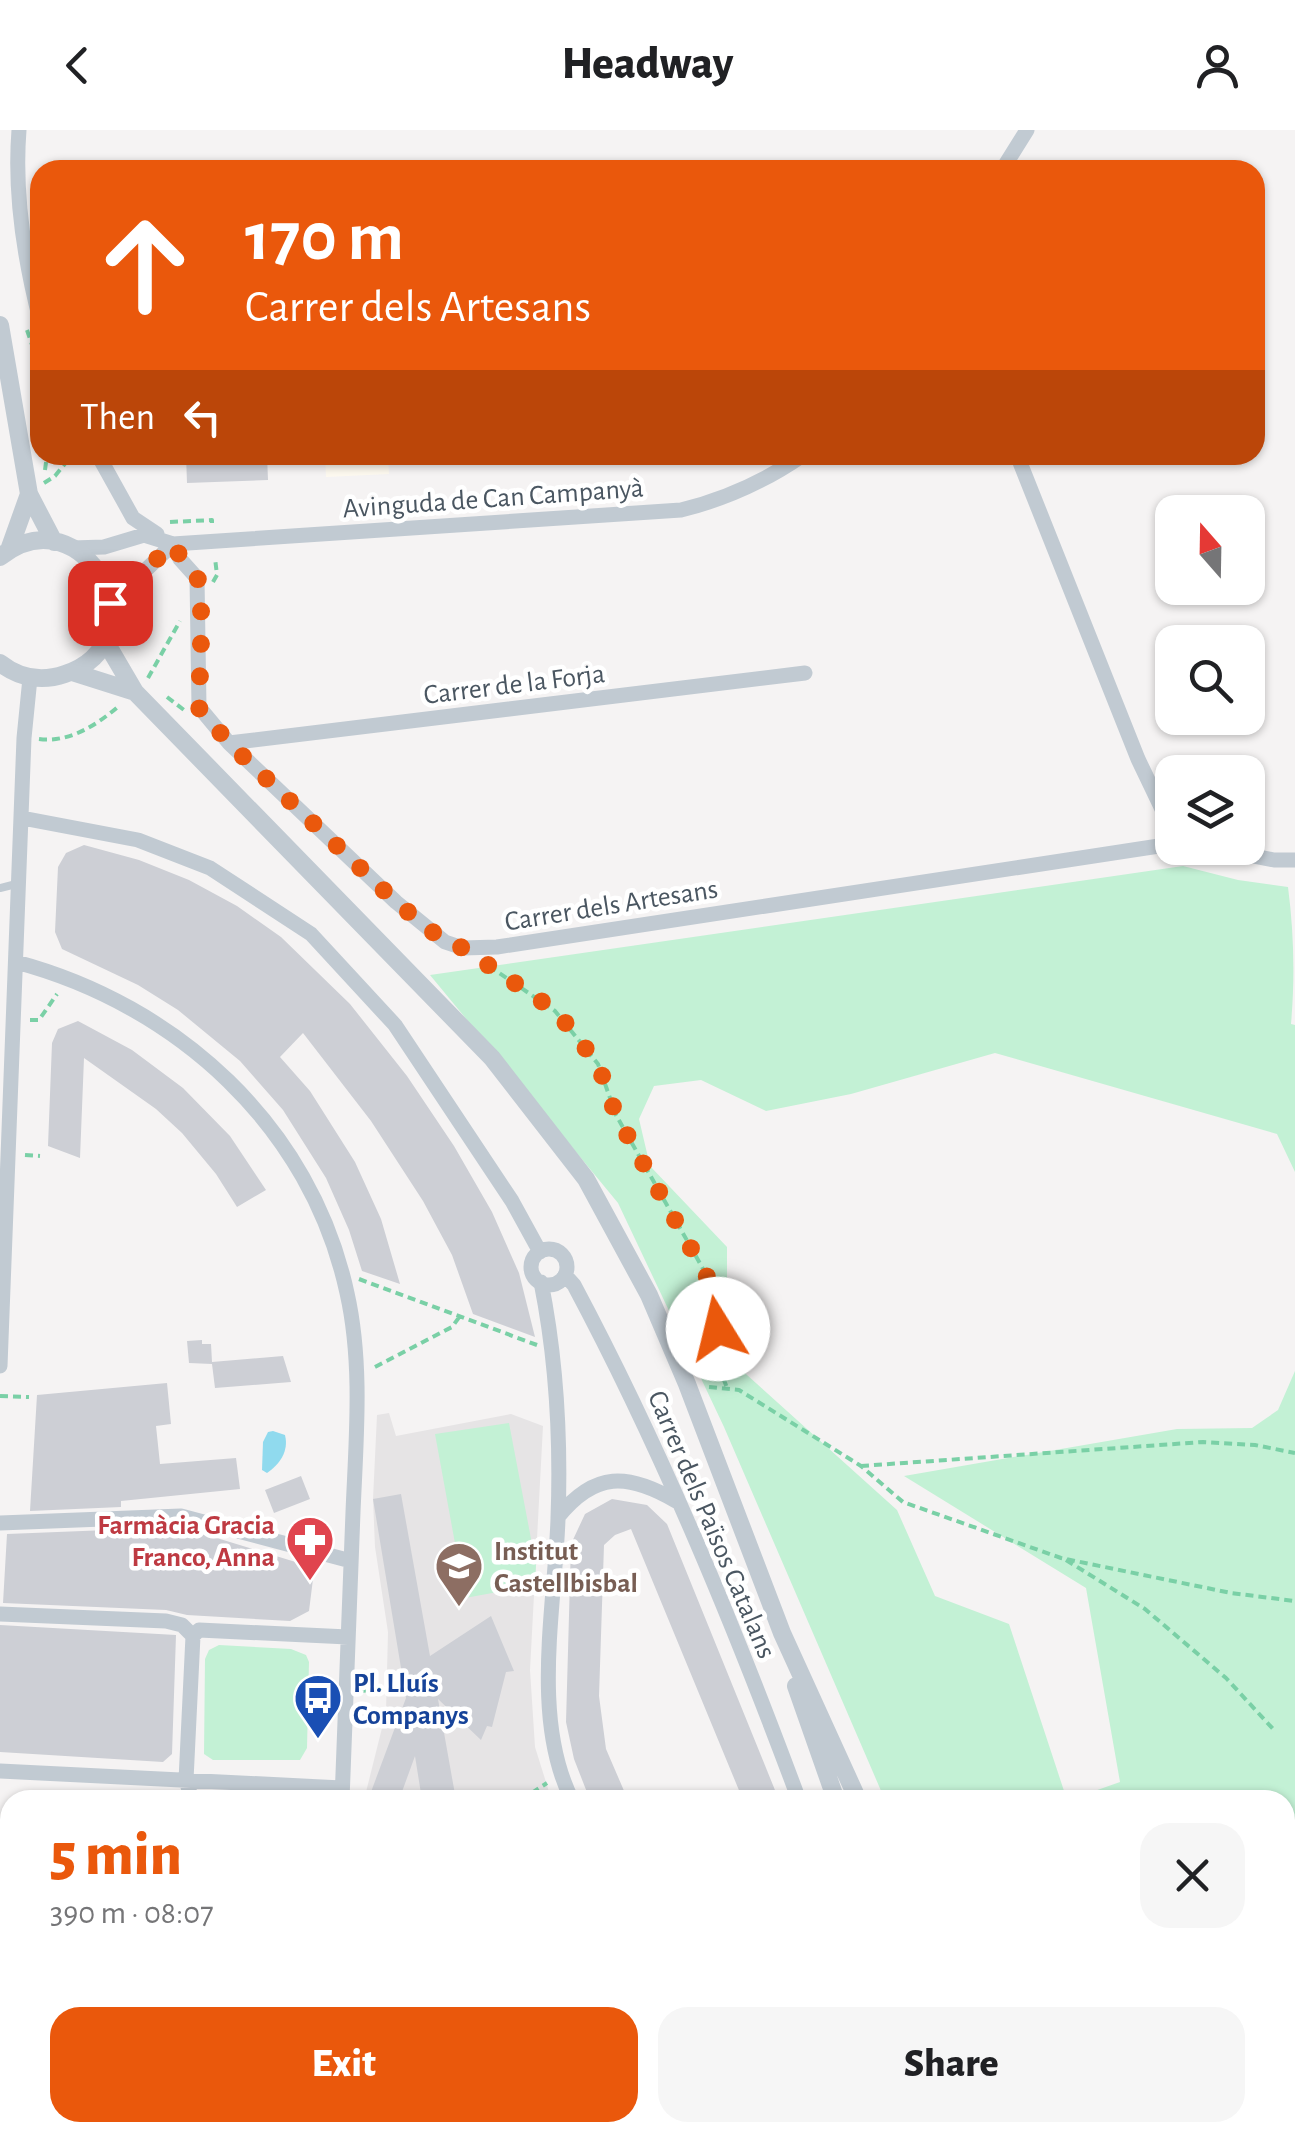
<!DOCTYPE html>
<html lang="en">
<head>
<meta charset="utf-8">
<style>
	body { margin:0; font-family:"Alegreya Sans",sans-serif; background:#f6f6f6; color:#202124; height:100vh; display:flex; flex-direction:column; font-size:38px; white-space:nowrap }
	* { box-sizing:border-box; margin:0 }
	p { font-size:32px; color:#757577 }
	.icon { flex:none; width:55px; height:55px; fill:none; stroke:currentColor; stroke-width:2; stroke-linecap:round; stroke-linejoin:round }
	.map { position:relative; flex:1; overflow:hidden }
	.drawer { position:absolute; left:0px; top:1660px; width:1295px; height:352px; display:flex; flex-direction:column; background:#fff; border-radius:30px 30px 0 0; box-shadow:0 2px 8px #0004 }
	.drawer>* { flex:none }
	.top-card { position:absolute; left:30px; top:30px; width:1235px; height:305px; border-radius:30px; box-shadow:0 2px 8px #0004; background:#ea580c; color:#fff; overflow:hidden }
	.needle { width:65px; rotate:340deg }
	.tools { position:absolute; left:1155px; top:365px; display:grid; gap:20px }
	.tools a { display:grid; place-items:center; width:110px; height:110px; border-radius:20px; background:#fff; box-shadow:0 2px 8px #0004; font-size:50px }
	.pin { position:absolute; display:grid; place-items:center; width:85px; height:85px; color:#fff; margin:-42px; border-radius:20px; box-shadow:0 5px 15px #0006 }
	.me { position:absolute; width:110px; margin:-55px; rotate:351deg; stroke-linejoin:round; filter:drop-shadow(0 0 8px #0008) }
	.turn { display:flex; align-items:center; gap:35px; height:210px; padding:0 50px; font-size:45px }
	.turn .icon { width:130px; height:130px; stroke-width:2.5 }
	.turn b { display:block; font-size:70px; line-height:85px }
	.then { display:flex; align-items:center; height:95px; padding:0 50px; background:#0003; gap:20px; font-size:38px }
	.round { display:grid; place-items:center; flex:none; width:105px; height:105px; border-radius:30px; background:#f6f6f6 }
	.headline { display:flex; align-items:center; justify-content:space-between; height:170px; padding:0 50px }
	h1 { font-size:60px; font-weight:800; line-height:75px; color:#ea580c }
	.primary-button { display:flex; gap:20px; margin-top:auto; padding:20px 50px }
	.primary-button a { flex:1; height:115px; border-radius:30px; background:#ea580c; color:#fff; font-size:40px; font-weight:800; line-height:115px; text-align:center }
	.primary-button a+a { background:#f6f6f6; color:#202124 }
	header { display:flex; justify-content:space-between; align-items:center; height:130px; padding:0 50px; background:#fff; font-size:45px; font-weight:800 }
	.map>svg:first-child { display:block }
	.commercial { fill:#fdf9ef }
	.education { fill:#e6e4e5 }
	.green { fill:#c3f1d5 }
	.water { fill:#90daee }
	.building { fill:#cdcfd5 }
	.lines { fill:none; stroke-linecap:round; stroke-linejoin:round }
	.path { stroke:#7ad0a6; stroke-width:4; stroke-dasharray:8 5; stroke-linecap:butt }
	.service { stroke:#c1cad2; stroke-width:8 }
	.minor { stroke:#c1cad2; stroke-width:15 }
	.tertiary { stroke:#c1cad2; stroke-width:18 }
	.route { stroke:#ea580c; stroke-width:18; stroke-dasharray:0 32.4 }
	.labels { text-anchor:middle; stroke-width:9; stroke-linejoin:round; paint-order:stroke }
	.street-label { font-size:28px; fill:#4a5661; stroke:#fff }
	.health-label { font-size:28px; font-weight:bold; fill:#be3a42; stroke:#fff; text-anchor:end }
	.education-label { font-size:28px; font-weight:bold; fill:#785e54; stroke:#fff; text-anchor:start }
	.transit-label { font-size:28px; font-weight:bold; fill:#164399; stroke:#fff; text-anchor:start }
</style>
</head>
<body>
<header><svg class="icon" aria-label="back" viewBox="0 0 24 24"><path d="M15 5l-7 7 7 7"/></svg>Headway<svg class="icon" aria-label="person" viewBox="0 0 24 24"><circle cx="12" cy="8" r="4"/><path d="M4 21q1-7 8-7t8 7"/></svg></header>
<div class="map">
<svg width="1295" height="2012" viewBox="0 0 1295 2012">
	<rect width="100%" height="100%" fill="#f5f3f3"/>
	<!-- commercial -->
	<path class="commercial" d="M325,325H388L389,344L326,347Z"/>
	<!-- education -->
	<path class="education" d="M389,1283L396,1306L511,1284L543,1296L530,1540L535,1617L550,1665L543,1670H364L386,1582L388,1502L375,1417L373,1369L377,1285Z"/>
	<!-- green -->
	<path class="green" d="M1183,736L1238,750L1288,757C1294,803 1295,848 1291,894L1295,895V1042L1277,1004L995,923L851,964L766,981L701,950L654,956L639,989L650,1036L727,1117V1227L897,1380L935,1466L1009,1494L1067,1670H885L724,1297L618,1073L430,845Z
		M1295,1241V1737L1285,1736V1670H1069L1120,1652L1086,1458L904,1346L1177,1299L1252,1298L1278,1280Z
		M509,1293L536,1435L535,1455L465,1468L435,1304Z
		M219,1515L291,1519L306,1525L309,1532L307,1618L300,1630H213L204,1624L205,1529L209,1520Z
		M1285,1818H1295V2012L1040,2010L1037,2003L1285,2002Z"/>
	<!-- water -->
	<path class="water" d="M273,1301L285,1305C289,1321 280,1334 267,1343L262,1340L263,1312L268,1302Z"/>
	<!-- building -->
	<path class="building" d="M186,325H267L268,350L187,353Z
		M84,715L139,730L189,750L237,776L281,807L350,874L407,946L454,1016L492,1082L519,1143L535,1207L473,1184L452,1125L423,1071L371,991L303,903L280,927L310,961L355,1032L381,1089L400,1154L362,1141L349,1100L326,1048L283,980L240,931L178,880L138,855L62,819L55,802L58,737L66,723Z
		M78,891L132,920L183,958L230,1006L266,1060L237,1077L216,1044L182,1003L156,979L84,928L80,1028L48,1016L52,913L58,899Z
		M202,1210V1214H211L212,1232L283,1226L291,1252L215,1258L212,1234L189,1233L187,1211Z
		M167,1253L171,1294L156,1296L160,1334L236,1328L240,1359L121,1371V1377L30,1381L37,1265Z
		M301,1346L310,1369L274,1383L265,1360Z
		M401,1364L430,1526L491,1486L514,1541L506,1542L492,1597L487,1596L481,1610L438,1569L456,1670H422L415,1626L399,1670H368L406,1568L373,1369Z
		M612,1369L647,1375L667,1394L779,1670H743L631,1399L615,1405L604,1415L599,1566L606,1619L628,1670H590L574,1629L566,1592L571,1414L585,1384Z
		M133,1399L207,1405L302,1434L313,1449L309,1481L290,1491L187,1485L166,1480L3,1473L7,1404Z
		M0,1495L176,1505L172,1624L163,1632L0,1622Z"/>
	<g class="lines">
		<!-- path -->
		<path class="path" d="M27,200L40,238
			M45,340L47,325
			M44,353L55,346L72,325
			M170,392L212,390V393
			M213,452L217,445L215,428
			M148,548L180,491
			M167,567L184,580
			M39,609C69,613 97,595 120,575
			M489,836L555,881L598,934L616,985L719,1167L717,1231L727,1258
			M30,890H39L57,864
			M25,1025L40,1026
			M359,1149L537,1215
			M375,1237L452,1197L460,1186
			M709,1257L739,1260L861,1336L903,1372L1061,1428L1231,1463L1295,1471
			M0,1266L29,1267
			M861,1336L1203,1312L1255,1315L1295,1323
			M1066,1430L1145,1479L1226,1548L1274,1600
			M362,1561L400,1555
			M521,1670L547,1653
			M1285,1726L1295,1727"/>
		<!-- service -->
		<path class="service" d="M0,758L20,753"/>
		<!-- minor -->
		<path class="minor" d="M19,0C14,63 24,128 40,190
			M1002,40L1027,0
			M98,325L133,388L157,404
			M1017,325L1138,629L1172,700
			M173,414L180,429L197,448L199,577L229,613L396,772L445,812L463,818L497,817L1172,714
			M72,418L104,417L144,405L173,414L681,380C726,369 764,352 803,325
			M111,473L173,414
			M229,613L805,543
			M22,688L138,710L210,738L311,804L395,895L512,1071L540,1122
			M1212,718L1274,730H1295
			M16,832C177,875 311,996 347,1163C363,1234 356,1310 353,1382C349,1478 345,1574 342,1670
			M531 1137a18 18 0 1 1 36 0a18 18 0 1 1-36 0Z
			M565,1145L574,1155C662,1320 734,1495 799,1670
			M541,1152C557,1232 561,1308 558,1389C555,1477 531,1589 572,1670
			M0,1236L24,608L30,548
			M558,1387C595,1341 628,1343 676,1371
			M0,1393L181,1386L351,1431
			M0,1484L166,1491L182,1495L193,1506
			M0,1641L342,1658
			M192,1670L186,1650L193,1506L199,1500L348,1507
			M0,1921L10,1923
			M75,2002L81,2012
			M514,2002L515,2012
			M763,2002L768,2012
			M963,2002L967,2012
			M225,2012L240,2002
			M450,2012L451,2002"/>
		<!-- tertiary -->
		<path class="tertiary" d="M0,195L29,364L54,412
			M9,420L29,364
			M0,427C84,360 164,511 65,544C42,552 19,548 0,533
			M104,509L135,562L492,928L586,1049L649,1165L687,1254L782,1503L858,1670
			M72,542L135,562
			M796,1556L836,1670
			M1007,2002L1018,2012"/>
	</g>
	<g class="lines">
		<!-- route -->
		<path class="route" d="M110,473L173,414C179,428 191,435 197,447C205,464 199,553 199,578L229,613L396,772L445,812L463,818L556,881L598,934L616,985L719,1168L718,1199"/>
	</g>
	<!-- icons -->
	<defs>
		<g id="pharmacy-pin" transform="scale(2.5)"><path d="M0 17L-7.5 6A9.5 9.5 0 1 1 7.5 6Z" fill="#e0444e" stroke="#fff"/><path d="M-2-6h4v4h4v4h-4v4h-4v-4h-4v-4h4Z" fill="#fff"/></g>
		<g id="school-pin" transform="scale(2.5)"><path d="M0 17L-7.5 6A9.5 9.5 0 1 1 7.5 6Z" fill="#8d6e63" stroke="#fff"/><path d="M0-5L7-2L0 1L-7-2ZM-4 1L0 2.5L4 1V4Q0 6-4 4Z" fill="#fff"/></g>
		<g id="bus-pin" transform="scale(2.5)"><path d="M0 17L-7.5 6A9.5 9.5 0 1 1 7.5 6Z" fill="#1a4fb4" stroke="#fff"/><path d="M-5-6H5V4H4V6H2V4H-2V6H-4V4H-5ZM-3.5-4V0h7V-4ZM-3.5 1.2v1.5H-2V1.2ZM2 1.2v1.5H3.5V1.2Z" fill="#fff"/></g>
	</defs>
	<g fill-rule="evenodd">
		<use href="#pharmacy-pin" x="310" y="1410"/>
		<use href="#school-pin" x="459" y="1436"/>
		<use href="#bus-pin" x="318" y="1568"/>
	</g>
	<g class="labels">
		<!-- street labels -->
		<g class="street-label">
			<text transform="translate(493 367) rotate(-4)" y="10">Avinguda de Can Campanyà</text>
			<text transform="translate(514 553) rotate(-7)" y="10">Carrer de la Forja</text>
			<text transform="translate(611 774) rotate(-9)" y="10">Carrer dels Artesans</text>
			<text transform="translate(713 1394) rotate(67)" y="10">Carrer dels Països Catalans</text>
		</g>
		<!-- health labels -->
		<g class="health-label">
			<text x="275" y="1404">Farmàcia Gracia<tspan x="275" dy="32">Franco, Anna</tspan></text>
		</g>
		<!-- education labels -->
		<g class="education-label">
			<text x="494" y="1430">Institut<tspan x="494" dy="32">Castellbisbal</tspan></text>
		</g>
		<!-- transit labels -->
		<g class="transit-label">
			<text x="353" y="1562">Pl. Lluís<tspan x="353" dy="32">Companys</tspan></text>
		</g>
	</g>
</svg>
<div class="tools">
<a><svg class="needle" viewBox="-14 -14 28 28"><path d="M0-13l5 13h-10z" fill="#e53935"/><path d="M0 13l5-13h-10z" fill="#757577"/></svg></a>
<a><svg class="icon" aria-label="search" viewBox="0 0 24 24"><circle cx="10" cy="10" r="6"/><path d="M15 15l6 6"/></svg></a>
<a><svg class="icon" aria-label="layers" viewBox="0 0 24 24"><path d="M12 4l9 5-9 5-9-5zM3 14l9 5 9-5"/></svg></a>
</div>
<div class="pin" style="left:110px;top:473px;background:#d93025"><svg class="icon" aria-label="arrive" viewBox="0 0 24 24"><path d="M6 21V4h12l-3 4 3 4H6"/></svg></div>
<svg class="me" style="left:718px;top:1199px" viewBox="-20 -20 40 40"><circle r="19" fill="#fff"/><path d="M0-13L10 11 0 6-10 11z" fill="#ea580c"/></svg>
<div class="top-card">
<div class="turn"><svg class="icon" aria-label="ahead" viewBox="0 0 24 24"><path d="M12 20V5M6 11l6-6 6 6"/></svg><div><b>170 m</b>Carrer dels Artesans</div></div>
<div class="then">Then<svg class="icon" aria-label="left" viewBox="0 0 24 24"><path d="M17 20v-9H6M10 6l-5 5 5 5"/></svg></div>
</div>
<section class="drawer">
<div class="headline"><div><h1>5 min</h1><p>390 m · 08:07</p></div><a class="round"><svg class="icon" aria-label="close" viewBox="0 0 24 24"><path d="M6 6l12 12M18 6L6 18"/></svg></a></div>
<div class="primary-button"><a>Exit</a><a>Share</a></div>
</section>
</div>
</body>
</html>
